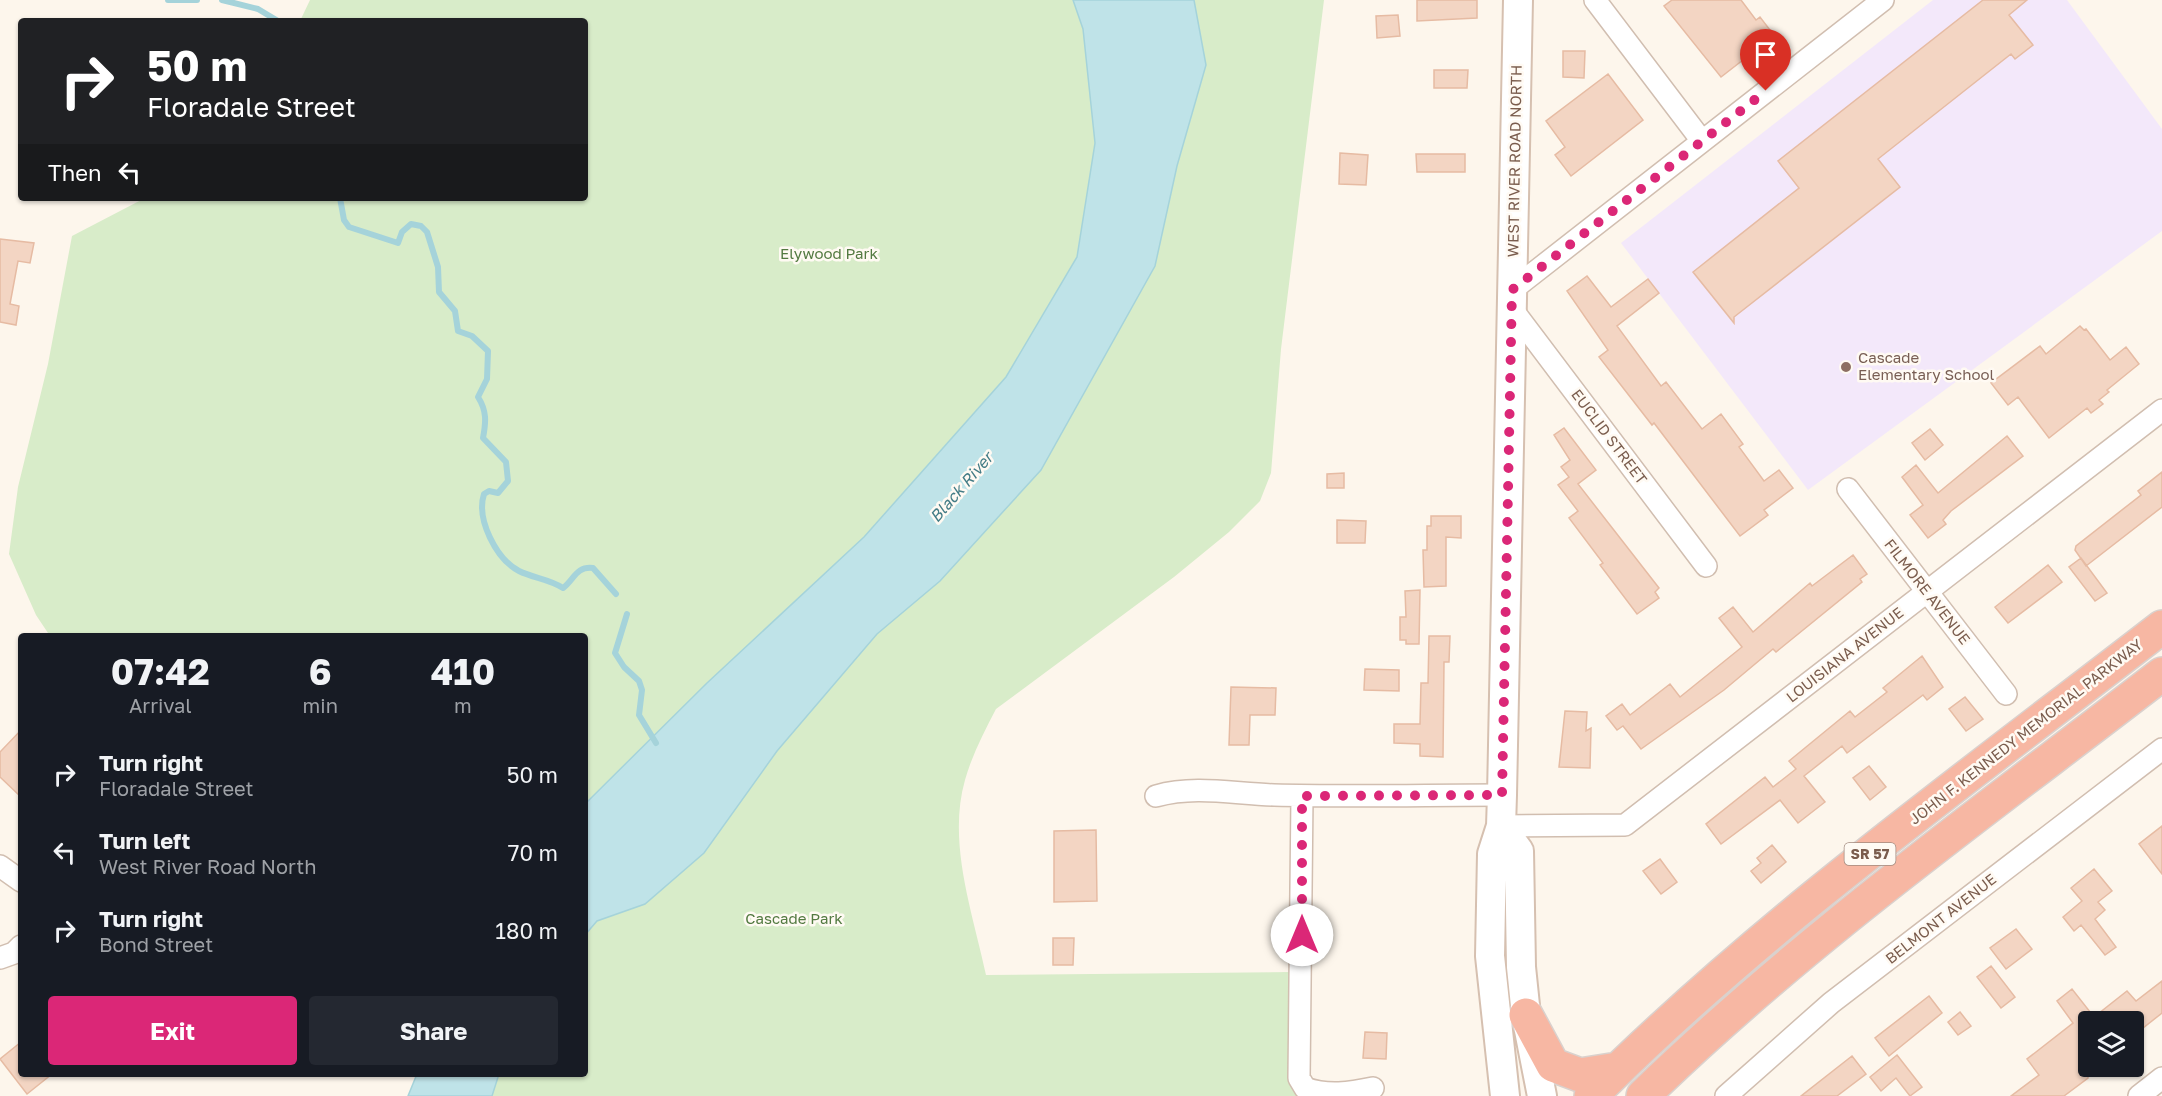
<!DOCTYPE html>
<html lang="en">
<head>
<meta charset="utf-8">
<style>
	body { margin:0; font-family:"Golos Text",sans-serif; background:#242831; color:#f1f3f6; height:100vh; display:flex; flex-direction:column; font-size:22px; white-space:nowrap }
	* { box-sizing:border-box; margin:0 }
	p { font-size:20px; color:#9ea1a6 }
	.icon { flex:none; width:33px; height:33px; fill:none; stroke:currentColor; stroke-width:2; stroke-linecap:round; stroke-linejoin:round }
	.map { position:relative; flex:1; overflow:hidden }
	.drawer { position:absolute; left:18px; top:633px; width:570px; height:444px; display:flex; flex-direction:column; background:#171b24; border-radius:6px; box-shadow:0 2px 4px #0004 }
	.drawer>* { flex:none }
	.banner { position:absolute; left:18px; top:18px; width:570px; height:183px; border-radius:6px; box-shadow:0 2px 4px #0004; background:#202124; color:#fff; overflow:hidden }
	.buttons { position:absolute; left:2078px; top:1011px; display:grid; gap:12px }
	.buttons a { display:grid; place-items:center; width:66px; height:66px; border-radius:6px; background:#171b24; box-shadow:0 2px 4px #0004; font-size:30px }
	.pin { position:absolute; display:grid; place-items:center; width:51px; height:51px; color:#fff; margin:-62px -26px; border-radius:50% 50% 50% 0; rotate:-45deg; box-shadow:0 0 6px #0007 }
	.pin .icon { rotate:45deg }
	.me { position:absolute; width:66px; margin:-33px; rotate:0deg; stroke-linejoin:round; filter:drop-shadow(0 0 4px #0008) }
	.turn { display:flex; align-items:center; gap:21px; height:126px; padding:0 30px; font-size:27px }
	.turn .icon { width:78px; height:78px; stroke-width:2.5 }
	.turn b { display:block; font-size:42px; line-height:51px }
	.then { display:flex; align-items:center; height:57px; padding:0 30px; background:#0003; gap:12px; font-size:22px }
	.eta { display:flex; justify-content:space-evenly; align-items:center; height:102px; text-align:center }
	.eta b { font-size:36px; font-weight:700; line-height:42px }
	.button { display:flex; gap:12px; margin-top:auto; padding:12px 30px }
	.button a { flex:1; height:69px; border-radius:6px; background:#db2777; color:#fff; font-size:24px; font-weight:700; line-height:69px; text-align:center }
	.button a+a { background:#242831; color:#f1f3f6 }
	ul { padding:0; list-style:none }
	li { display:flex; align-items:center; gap:18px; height:78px; padding:0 30px }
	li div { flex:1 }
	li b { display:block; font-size:22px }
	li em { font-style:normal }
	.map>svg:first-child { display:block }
	.education { fill:#f3e8fa }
	.green { fill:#d8ecc9 }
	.water { fill:#bfe3e8; stroke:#a5d3da; stroke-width:1.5 }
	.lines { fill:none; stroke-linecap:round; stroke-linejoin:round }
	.stream { stroke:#a5d3da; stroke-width:6 }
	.building { fill:#f3d5c3; stroke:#e6bba3; stroke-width:1.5 }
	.street-casing { stroke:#d1beb0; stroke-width:24 }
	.secondary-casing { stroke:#d6c0b0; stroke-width:32 }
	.highway-casing { stroke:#dad1cd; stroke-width:36 }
	.street { stroke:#fff; stroke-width:21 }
	.secondary { stroke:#fff; stroke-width:28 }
	.highway { stroke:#f7b7a3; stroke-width:33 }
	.route { stroke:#db2777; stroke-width:10; stroke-dasharray:0 18 }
	.education-dot { fill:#8d6e63; stroke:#fffaf3; stroke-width:2 }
	.labels { text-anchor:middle; stroke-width:5; stroke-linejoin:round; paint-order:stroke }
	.shield { fill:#fffaf3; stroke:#a28b7f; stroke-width:1.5 }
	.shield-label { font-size:14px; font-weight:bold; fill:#7a5c4d }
	.street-label { font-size:15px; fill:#7a5c4d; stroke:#fffaf3 }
	.park-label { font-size:15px; fill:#537a41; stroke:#fffaf3 }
	.education-label { font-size:15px; fill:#785e54; stroke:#fffaf3; text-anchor:start }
	.water-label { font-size:16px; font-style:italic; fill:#437c86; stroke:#fffaf3 }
</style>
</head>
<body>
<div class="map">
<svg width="2162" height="1096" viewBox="0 0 2162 1096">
	<rect width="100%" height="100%" fill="#fdf6ec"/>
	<!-- education -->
	<path class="education" d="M1933,0H2067L2162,129V231L1808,490L1621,243Z"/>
	<!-- green -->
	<path class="green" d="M310,0H1324L1281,349L1271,473L1260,501L1229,532L1174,577L996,709C984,732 972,755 965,780C947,843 973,913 986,975L1293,972L1288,1064L1290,1078L1306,1096H454L462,1074H585V636H50L36,615L9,554L18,487L48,364L72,236L145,198H585V21H300Z"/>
	<!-- water -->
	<path class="water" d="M1073,0H1194L1206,65L1177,166L1155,266L1041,470L940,581L877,634L777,751L704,853L645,904L597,921L585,935V804L707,683L864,537L1006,377L1077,257L1095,143L1083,29Z
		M417,1074H499L492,1096H408Z"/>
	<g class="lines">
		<!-- stream -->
		<path class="stream" d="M168,0H197
			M222,0L258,9L278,21
			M340,198L344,220L349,227L398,243L402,232L411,224L421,226L427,232L438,267L439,292L455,311L458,331L472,336L488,351L487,379L478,397C487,411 486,422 483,438L506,462L508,481L498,493L489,491L484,494C476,519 496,559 519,571C533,578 549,579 563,588C574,580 576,566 593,568L616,594
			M627,614L615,653L624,667L639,681L642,690L639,715L656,743"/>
	</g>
	<!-- building -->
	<path class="building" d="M1417,0H1477V18L1417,21Z
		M1672,0H1741L1756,20L1760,17L1770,30L1762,36L1766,42L1721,77L1664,6Z
		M1983,0H2027L2009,15L2033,45L2015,59L2011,54L1878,159L1900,187L1734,317V323L1693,272L1799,188L1778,161Z
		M1398,15L1400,36L1377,38L1376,16Z
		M1563,51H1585L1584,78L1563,77Z
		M1434,70H1468L1467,88H1434Z
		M1608,74L1643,120L1571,176L1555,155L1565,147L1546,121Z
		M1340,153L1368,155L1366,185L1339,184Z
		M1416,154H1465V172H1417Z
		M0,239L34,243L30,263L18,261L10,304L19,306L16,325L0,322Z
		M1587,276L1611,307L1648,279L1659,293L1617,326L1661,386L1666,382L1702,429L1721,414L1743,444L1739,447L1764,481L1779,470L1793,488L1764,510L1768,515L1740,536L1654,423L1652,425L1599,357L1608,350L1567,291Z
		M2080,326L2084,330L2086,329L2110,360L2126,347L2139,364L2107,390L2109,392L2099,400L2103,404L2091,413L2087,408L2049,438L2018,397L2008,405L1991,383L2040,346L2046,354Z
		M1564,428L1596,470L1578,484L1659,588L1655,592L1659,598L1637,614L1600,565L1603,563L1569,518L1578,511L1558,485L1569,477L1561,467L1570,460L1554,435Z
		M1930,429L1943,445L1925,460L1912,443Z
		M2007,436L2023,456L1951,511L1943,520L1946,524L1928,538L1910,515L1923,505L1902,477L1916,465L1938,493Z
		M2162,472V507L2086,566L2075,550L2076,546L2141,495L2138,491Z
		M1344,473V488H1327V474Z
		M1431,516H1461V538L1446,537V586L1424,587L1423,550H1427V526H1431Z
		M1337,520L1366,521L1365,543H1337Z
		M1853,555L1867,574L1860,579L1862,582L1776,652L1773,649L1724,690L1641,749L1623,726L1617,730L1606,716L1622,704L1630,715L1670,684L1680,697L1742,647L1719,618L1733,607L1753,632L1810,583L1812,586Z
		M2081,558L2107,593L2095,601L2069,567Z
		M2048,565L2062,582L2008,623L1995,607Z
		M1420,590L1419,644H1406V640H1400V617H1406L1405,591Z
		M1429,636H1450L1449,662H1444L1443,757L1420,756V744L1394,743V724H1420L1421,683H1428Z
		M1922,656L1943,687L1927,700L1923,695L1847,753L1842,746L1804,776L1825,802L1798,823L1780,800L1721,844L1706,824L1765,777L1773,787L1796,769L1789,761L1850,711L1855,717L1887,692L1883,688Z
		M1365,669L1399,670V691L1364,690Z
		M1231,687L1276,688L1275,715H1250L1249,745H1229Z
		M1965,697L1983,719L1966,731L1949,709Z
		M1565,711L1587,712L1586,731L1591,728L1590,768L1559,767Z
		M21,730V797L0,777V752Z
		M1869,766L1886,787L1870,800L1853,778Z
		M2162,826V874L2139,844Z
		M1096,830L1097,901L1054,902V831Z
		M1772,845L1786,862L1761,883L1751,871L1761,863L1757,858Z
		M1660,859L1677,882L1661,894L1643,871Z
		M2094,869L2112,891L2098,902L2105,910L2095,919L2116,947L2105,955L2081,925L2074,931L2063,917L2082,901L2071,888Z
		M2016,929L2032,949L2006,969L1990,948Z
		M1053,938H1074L1073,965H1053Z
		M1991,966L2015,997L2001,1008L1977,977Z
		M2162,981V1013L2133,1036V1022H2088V1078L2064,1096H2011L2039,1075L2027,1059L2073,1023L2057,1001L2072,989L2094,1017L2127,991L2136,1001Z
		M1929,996L1942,1013L1889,1056L1875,1038Z
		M1960,1012L1971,1026L1958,1035L1948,1022Z
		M1365,1032L1387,1033L1386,1059L1363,1058Z
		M21,1042V1074H52L27,1094L0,1059Z
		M1897,1055L1922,1087L1910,1096L1896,1078L1881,1091L1870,1077Z
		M1852,1056L1866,1074L1837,1096H1801Z"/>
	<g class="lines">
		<!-- street casing -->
		<g class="street-casing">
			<path id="street" d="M1595,0L1702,141
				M1512,290L1883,0
				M1512,309L1706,566
				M1848,489L2006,694
				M1156,796C1196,785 1234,794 1274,795C1350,797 1426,795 1502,795
				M1302,796L1299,1078L1305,1088C1327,1096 1350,1093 1373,1088
				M1501,826L1625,825L2162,410
				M0,866L21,881
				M0,958L14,953L21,946
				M1726,1096L1831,1003L2162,749
				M2139,1096L2162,1078"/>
		</g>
		<!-- secondary casing -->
		<g class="secondary-casing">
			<path id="secondary" d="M1501,826L1519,851L1521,967L1526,1015L1542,1096
				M1505,1096L1490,956L1492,854L1501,826L1502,795L1518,0"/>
		</g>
		<!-- highway casing -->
		<g class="highway-casing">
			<path id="highway" d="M1526,1015L1553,1065L1580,1075L1618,1069
				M1591,1096C1766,922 1967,778 2162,627
				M1643,1096C1803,940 1986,810 2162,674"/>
		</g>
		<!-- street -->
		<use href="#street" class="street"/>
		<!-- secondary -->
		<use href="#secondary" class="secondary"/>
		<!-- highway -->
		<use href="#highway" class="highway"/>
	</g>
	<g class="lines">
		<!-- route -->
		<path class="route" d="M1302,935V796L1502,795L1512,290L1766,91"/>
	</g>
	<!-- markers -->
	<circle class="education-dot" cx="1846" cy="367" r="6"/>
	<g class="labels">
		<!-- shield labels -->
		<rect class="shield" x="1844.5" y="843" width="51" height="22" rx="4.5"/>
		<g class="shield-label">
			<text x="1870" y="859">SR 57</text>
		</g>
		<!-- street labels -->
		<g class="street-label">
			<text transform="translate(1515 161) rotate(-89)" y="5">WEST RIVER ROAD NORTH</text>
			<text transform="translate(1609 437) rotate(53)" y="5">EUCLID STREET</text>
			<text transform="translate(1927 592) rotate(52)" y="5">FILMORE AVENUE</text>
			<text transform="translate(1845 655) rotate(-38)" y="5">LOUISIANA AVENUE</text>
			<text transform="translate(2026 732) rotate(-38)" y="5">JOHN F. KENNEDY MEMORIAL PARKWAY</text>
			<text transform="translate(1941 919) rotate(-38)" y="5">BELMONT AVENUE</text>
		</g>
		<!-- park labels -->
		<g class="park-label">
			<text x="829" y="259">Elywood Park</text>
			<text x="794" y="924">Cascade Park</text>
		</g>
		<!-- education labels -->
		<g class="education-label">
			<text x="1858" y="363">Cascade<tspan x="1858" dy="17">Elementary School</tspan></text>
		</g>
		<!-- water labels -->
		<g class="water-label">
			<text transform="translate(961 487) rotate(-49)" y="6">Black River</text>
		</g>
	</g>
</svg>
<div class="buttons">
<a><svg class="icon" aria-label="layers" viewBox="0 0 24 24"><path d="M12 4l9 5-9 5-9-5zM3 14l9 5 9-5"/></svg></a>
</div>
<div class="pin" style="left:1766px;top:91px;background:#d93025"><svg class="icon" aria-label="arrive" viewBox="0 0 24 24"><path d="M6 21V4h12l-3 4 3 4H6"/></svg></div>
<svg class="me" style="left:1302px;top:935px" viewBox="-20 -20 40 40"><circle r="19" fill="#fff"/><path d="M0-13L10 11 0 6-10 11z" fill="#db2777"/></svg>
<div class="banner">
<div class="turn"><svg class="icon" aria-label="right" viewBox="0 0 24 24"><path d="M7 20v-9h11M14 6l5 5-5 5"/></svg><div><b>50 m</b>Floradale Street</div></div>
<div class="then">Then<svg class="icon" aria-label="left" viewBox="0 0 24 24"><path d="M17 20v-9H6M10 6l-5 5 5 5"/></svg></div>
</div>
<section class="drawer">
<div class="eta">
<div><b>07:42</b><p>Arrival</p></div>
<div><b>6</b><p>min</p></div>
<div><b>410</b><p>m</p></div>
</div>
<ul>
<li><svg class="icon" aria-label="right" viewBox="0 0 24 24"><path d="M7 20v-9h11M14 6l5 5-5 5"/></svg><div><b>Turn right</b><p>Floradale Street</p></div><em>50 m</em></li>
<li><svg class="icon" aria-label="left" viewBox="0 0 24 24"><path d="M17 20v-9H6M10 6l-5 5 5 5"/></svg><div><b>Turn left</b><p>West River Road North</p></div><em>70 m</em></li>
<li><svg class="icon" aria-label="right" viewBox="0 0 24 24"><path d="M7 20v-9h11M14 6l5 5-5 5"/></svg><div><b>Turn right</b><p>Bond Street</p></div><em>180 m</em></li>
</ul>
<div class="button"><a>Exit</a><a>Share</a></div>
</section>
</div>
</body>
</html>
